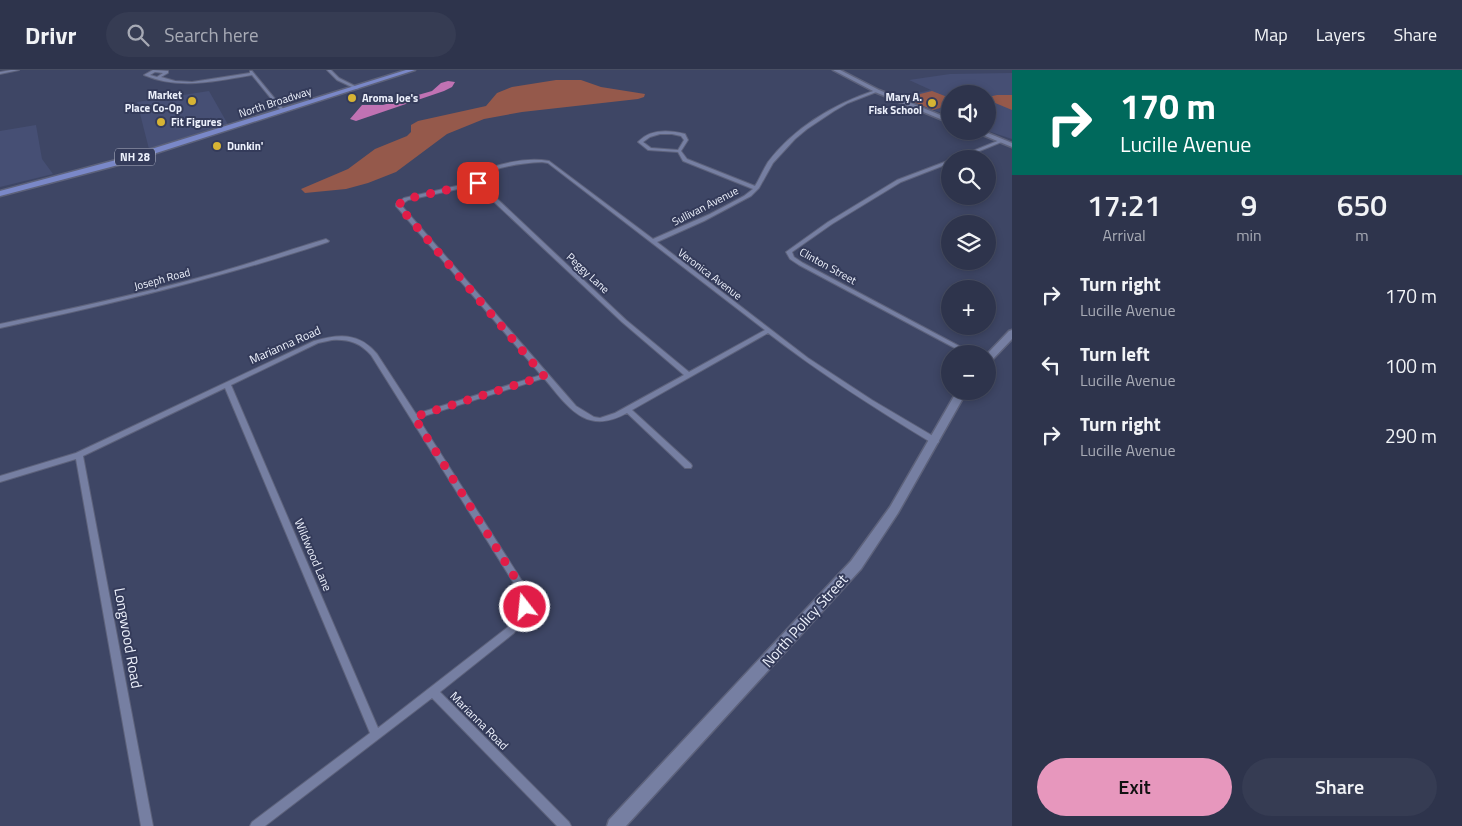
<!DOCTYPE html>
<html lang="en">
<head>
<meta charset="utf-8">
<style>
	body { margin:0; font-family:"Titillium Web",sans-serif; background:#363c53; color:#f1f3f6; height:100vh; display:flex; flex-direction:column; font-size:19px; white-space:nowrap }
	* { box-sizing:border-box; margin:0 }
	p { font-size:16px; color:#a7aab5 }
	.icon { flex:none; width:28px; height:28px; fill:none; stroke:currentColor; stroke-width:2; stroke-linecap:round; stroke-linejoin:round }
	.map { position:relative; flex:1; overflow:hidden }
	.drawer { display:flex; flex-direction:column; background:#2e344c; width:450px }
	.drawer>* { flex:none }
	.top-card { background:#00695c; color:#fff; overflow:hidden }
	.buttons { position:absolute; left:941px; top:15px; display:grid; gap:10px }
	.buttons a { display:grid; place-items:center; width:55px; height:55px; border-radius:50%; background:#2e344c; box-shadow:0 2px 8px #0003,0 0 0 1px #494f64; font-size:25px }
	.pin { position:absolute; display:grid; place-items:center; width:42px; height:42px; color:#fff; margin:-21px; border-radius:10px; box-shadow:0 2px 8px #0006 }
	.me { position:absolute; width:55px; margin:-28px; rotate:344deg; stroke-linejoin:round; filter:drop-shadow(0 0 4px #0008) }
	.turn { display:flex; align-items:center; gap:18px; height:105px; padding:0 25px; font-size:22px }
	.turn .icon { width:65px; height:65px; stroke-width:2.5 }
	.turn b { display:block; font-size:35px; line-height:42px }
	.eta { display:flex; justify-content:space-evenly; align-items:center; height:85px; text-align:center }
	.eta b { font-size:30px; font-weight:600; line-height:35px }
	.primary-button { display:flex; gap:10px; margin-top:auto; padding:10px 25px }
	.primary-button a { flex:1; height:58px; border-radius:30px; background:#e797bd; color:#111; font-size:20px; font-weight:600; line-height:58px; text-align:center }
	.primary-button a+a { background:#363c53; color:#f1f3f6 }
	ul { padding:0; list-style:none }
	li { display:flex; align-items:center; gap:15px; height:70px; padding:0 25px }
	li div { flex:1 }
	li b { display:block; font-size:19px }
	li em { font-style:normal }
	header { display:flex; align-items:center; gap:30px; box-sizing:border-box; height:70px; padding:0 25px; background:#2e344c; border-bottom:1px solid #494f64 }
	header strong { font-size:24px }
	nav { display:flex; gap:28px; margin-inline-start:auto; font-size:18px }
	.search { width:350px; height:45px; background:#363c53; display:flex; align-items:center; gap:12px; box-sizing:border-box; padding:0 18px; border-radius:28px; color:#a7aab5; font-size:19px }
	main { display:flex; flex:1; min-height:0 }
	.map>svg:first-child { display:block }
	.built { fill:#464f74 }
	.green { fill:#95594b }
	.water { fill:#c072b3 }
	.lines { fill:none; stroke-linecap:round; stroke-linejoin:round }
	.street-casing { stroke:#5d627b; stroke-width:2 }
	.secondary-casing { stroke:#5d627b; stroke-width:3 }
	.primary-casing { stroke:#5d627b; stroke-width:3 }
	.street { fill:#767fa2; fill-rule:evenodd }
	.secondary { fill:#767fa2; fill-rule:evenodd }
	.primary { fill:#7a88c8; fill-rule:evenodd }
	.route { stroke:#e11d48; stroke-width:9; stroke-dasharray:0 16.2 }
	.poi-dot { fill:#d7b434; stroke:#343b5a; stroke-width:2 }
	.labels { text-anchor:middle; stroke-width:4; stroke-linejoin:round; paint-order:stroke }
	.far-poi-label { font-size:11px; font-weight:bold; fill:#edf1fc; stroke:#343b5a; text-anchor:start }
	.far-street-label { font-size:11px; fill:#edf1fc; stroke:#343b5a }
	.shield { fill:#343b5a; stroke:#b6bacb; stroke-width:1 }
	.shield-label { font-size:11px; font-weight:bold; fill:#edf1fc }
	.street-label { font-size:12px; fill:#edf1fc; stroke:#343b5a }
	.near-street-label { font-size:15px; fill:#edf1fc; stroke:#343b5a }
</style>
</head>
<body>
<header>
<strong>Drivr</strong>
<div class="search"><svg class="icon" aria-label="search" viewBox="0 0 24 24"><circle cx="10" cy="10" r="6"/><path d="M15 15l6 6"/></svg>Search here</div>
<nav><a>Map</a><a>Layers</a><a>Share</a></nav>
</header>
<main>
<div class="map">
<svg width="1012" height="756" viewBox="0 0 1012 756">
	<rect width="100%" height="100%" fill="#3e4665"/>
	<!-- built -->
	<path class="built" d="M1012,3V69L988,61V24H950V46L898,27L931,20L909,10L950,4Z
		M209,21L230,58L150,83L137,32Z
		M36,55L42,89L53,104L0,117V61Z"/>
	<!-- green -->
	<path class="green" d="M556,10H581L601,17L645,24L644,27L638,29L522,42L484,49L447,64L396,102L368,113L346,119L305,123L301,119L348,99L375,79L407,66L411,62V55L418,51L486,36L497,23L512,17Z
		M932,21L950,28V30L941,33L947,36L933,40L904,28Z
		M997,25H1012V40L988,30V27Z"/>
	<!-- water -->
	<path class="water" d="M448,11L455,12L452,17L444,21L356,51L350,49L362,35H383L432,21L441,13Z"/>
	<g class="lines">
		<!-- street casing -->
		<g class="street-casing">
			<path id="street" d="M11,0H19L0,4V2Z
				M153,0L168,1V3L161,7L175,11L192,12L250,3V1H252L285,41L282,42L252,5C216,11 179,20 144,5ZM155,2L163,3L157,7L150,5Z
				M327,0H331L339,8L359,18L356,19L337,10Z
				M876,20L879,21L848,33L834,41L807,59L795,69L773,93L759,118L751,126L704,151L657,172L808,288L872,330L938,369L939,371L938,373H932C876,339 821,304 768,263L632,340L691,394L692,396L691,398H685L627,343C586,366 568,337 544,308L418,348L522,511C532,532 528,545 514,563L440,622L569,752L571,756H557L432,628L265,756H250L252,752L370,663L225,318L83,386L153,756H141L76,389L0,412V406L76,383L314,271C339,264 359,262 377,284L416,344L541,305L396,136V134L404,128L474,112L472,109L473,105C496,94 524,87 549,91L653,169L710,144L744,126L753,119L683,91L678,82L648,80L638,72C650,59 669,60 685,64L688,70L681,81L687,89L755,116C760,108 763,100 768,92C795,57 834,34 876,20ZM660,64H672L681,66L684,70L678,80L651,78L643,72L650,67ZM542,92L548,93L765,260L689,302L626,250L476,109L477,107C497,97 519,93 542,92ZM476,115L622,252L684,305L615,343L600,348L594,347L576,336L401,135L408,130ZM332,270C349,269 360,273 371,285L515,515C522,533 520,542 508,557L378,658L231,315L318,273Z
				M1000,70L1004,71L960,89H953Z
				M950,90V93L901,112L832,154L792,182L794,187L803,193L974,284H966L799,195L790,189L786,182L828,152L897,110Z
				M326,169L329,171L328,172C220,208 111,234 0,258V254C69,239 137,225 205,206C246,195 286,181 326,169Z"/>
		</g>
		<!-- secondary casing -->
		<g class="secondary-casing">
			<path id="secondary" d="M833,0H840L879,20L950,49V53L875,22Z
				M973,61H983L1012,73V77Z
				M1012,260V269L992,290L988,291L987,284L1009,261Z
				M957,321H967L898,443L861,499L626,756H607L609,750L851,491L890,437Z"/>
		</g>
		<!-- primary casing -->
		<g class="primary-casing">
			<path id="primary" d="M406,0H415L122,94L0,126V121L116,90Z"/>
		</g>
		<!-- street -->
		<use href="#street" class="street"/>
		<!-- secondary -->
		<use href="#secondary" class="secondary"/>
		<!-- primary -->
		<use href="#primary" class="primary"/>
	</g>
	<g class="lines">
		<!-- route -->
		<path class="route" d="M478,113L406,129L398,135L544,306L414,347L519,514L525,537"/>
	</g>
	<!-- markers -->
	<g class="poi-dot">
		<circle cx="352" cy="28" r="5"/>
		<circle cx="192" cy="31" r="5"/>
		<circle cx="932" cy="33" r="5"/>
		<circle cx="161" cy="52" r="5"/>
		<circle cx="217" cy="76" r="5"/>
	</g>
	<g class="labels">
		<!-- far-poi labels -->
		<g class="far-poi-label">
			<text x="182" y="29" text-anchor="end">Market<tspan x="182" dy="13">Place Co-Op</tspan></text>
			<text x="922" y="31" text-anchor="end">Mary A.<tspan x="922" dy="13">Fisk School</tspan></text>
			<text x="362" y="32">Aroma Joe's</text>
			<text x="171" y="56">Fit Figures</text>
			<text x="227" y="80">Dunkin'</text>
		</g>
		<!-- far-street labels -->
		<g class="far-street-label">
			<text transform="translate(275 32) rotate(-18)" y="4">North Broadway</text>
			<text transform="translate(705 136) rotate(-27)" y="4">Sullivan Avenue</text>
			<text transform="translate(828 196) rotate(29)" y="4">Clinton Street</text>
			<text transform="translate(588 203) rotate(43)" y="4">Peggy Lane</text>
			<text transform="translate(710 204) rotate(37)" y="4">Veronica Avenue</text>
			<text transform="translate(162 209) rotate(-15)" y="4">Joseph Road</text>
		</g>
		<!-- shield labels -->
		<rect class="shield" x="115" y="78.5" width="40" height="17" rx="4"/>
		<g class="shield-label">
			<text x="135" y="91">NH 28</text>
		</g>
		<!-- street labels -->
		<g class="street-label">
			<text transform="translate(285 275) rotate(-24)" y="4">Marianna Road</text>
			<text transform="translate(313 485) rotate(67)" y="4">Wildwood Lane</text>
			<text transform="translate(479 651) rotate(45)" y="4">Marianna Road</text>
		</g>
		<!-- near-street labels -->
		<g class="near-street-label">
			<text transform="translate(805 551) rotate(-48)" y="5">North Policy Street</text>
			<text transform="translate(128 568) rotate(80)" y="5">Longwood Road</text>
		</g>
	</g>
</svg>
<div class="buttons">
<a><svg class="icon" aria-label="sound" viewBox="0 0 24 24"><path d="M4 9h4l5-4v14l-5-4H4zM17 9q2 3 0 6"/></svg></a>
<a><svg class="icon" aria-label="search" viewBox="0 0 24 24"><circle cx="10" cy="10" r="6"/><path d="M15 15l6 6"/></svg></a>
<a><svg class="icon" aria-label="layers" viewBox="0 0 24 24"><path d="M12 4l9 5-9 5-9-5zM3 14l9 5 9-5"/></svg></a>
<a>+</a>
<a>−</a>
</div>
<div class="pin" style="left:478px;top:113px;background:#d93025"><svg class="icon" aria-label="arrive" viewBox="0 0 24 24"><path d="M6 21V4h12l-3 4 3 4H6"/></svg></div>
<svg class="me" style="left:525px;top:537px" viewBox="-20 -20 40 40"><circle r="17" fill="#e11d48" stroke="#fff" stroke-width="3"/><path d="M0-11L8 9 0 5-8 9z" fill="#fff"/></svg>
</div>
<section class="drawer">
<div class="top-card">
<div class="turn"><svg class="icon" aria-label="right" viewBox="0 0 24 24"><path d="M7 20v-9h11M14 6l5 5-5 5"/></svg><div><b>170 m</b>Lucille Avenue</div></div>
</div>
<div class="eta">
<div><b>17:21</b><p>Arrival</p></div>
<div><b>9</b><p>min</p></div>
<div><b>650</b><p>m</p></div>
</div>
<ul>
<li><svg class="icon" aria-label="right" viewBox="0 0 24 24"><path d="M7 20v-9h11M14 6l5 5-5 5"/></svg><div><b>Turn right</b><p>Lucille Avenue</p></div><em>170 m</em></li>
<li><svg class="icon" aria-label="left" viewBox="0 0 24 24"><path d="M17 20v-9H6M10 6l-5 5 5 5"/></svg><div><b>Turn left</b><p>Lucille Avenue</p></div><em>100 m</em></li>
<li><svg class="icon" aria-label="right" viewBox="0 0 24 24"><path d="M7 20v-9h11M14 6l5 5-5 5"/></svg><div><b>Turn right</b><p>Lucille Avenue</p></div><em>290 m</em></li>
</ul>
<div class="primary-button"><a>Exit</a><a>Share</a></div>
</section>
</main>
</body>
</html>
